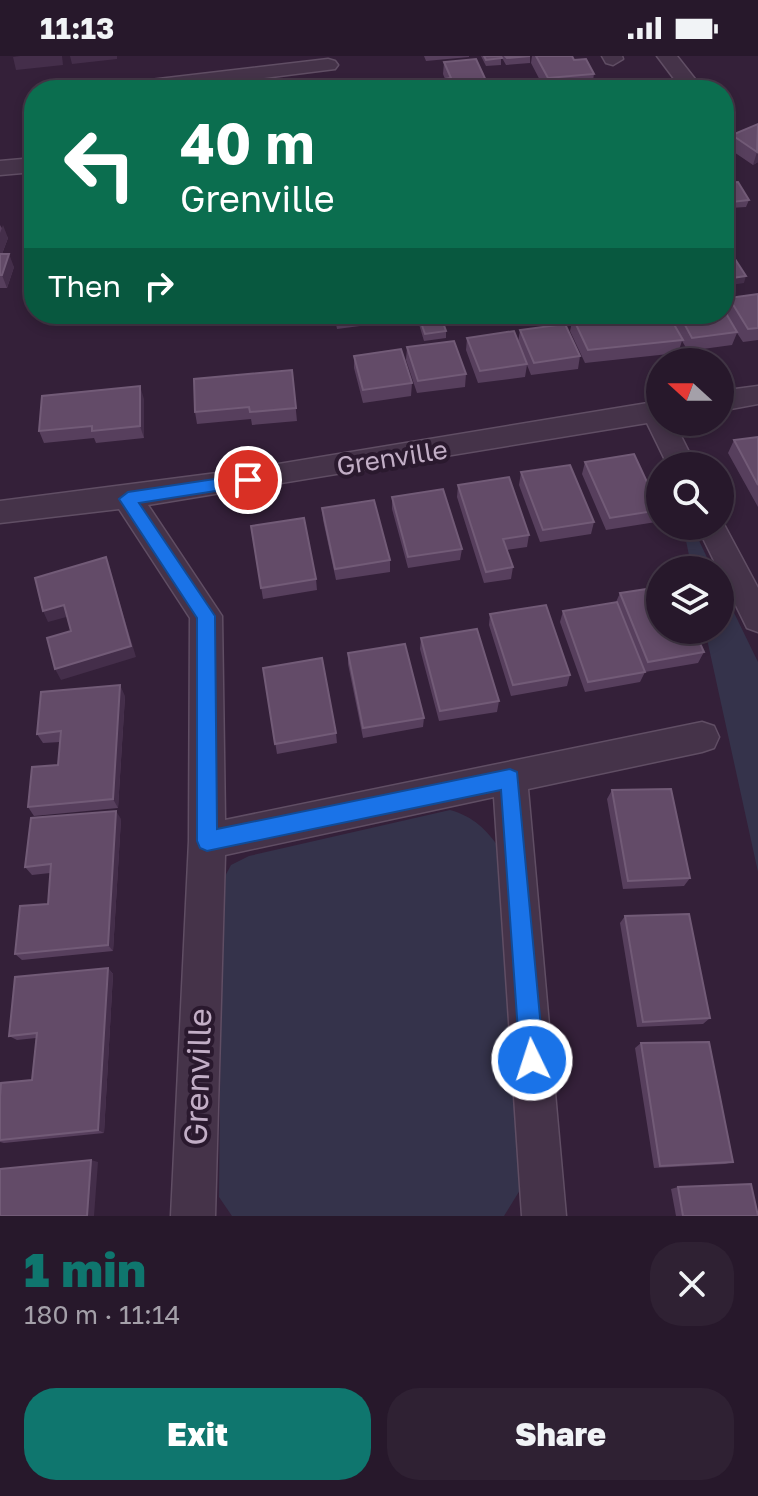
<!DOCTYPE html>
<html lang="en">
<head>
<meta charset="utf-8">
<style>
	body { margin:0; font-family:"Golos Text",sans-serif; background:#2f2133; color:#f1f3f6; height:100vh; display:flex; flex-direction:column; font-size:30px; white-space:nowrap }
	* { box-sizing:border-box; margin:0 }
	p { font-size:26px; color:#a4a0a9 }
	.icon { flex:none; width:44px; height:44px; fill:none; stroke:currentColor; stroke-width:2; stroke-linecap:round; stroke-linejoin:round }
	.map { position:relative; height:1160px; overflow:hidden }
	.sheet { display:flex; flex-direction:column; background:#27182b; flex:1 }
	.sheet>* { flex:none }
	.banner { position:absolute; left:24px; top:24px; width:710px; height:244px; border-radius:32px; box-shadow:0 4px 12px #0003,0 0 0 2px #433747; background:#0b6e4f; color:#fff; overflow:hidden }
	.needle { width:52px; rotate:291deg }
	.tools { position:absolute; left:646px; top:292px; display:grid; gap:16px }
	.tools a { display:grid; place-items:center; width:88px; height:88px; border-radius:50%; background:#27182b; box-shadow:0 4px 12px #0003,0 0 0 2px #433747; font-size:40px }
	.pin { position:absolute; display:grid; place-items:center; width:68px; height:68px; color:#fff; margin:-34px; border:4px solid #fff; border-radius:50%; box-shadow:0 2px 8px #0007 }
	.me { position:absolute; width:88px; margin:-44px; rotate:356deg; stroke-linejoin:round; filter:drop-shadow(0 0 6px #0008) }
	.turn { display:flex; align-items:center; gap:28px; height:168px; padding:0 24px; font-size:36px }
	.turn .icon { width:104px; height:104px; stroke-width:2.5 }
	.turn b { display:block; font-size:56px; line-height:68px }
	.then { display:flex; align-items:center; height:76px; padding:0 24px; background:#0003; gap:16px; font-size:30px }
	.round { display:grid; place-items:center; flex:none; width:84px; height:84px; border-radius:32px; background:#2f2133 }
	.overview { display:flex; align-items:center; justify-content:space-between; height:136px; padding:0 24px }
	h1 { font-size:48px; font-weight:800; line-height:60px; color:#0f766e }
	.button { display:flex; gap:16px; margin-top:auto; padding:16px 24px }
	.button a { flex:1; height:92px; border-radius:32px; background:#0f766e; color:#fff; font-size:32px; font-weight:800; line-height:92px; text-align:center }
	.button a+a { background:#2f2133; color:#f1f3f6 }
	.status { display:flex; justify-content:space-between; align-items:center; height:56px; padding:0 40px; background:#27182b; direction:ltr }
	.status svg { height:22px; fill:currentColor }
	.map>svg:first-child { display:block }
	.green { fill:#35334b }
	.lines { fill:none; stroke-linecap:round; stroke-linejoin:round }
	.minor-casing { stroke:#604e64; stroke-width:3 }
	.minor { fill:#453349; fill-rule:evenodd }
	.wall { fill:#573f5d }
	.shaded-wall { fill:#442e4a }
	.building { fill:#634b68; stroke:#725b77; stroke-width:2 }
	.route { fill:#1a73e8; stroke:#114b97; stroke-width:2 }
	.labels { text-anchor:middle; stroke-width:8; stroke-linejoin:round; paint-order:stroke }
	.street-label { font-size:26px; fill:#c2aec6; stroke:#2a192e }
	.near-street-label { font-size:32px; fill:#c2aec6; stroke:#2a192e }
</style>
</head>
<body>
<div class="status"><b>11:13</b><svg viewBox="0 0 49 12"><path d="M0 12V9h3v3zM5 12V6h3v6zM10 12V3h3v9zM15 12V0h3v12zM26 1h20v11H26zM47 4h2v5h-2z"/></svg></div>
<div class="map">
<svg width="758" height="1160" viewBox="0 0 758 1160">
	<rect width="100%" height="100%" fill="#342039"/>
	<!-- green -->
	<path class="green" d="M284,22L294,26L288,34H162Z
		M683,470H692L713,514H692Z
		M720,528L758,606V816L705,574H720Z
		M450,754C474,761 486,773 500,793L520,1134L504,1160H232L219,1141L222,826L231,809L249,800Z"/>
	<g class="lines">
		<!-- minor casing -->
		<g class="minor-casing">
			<path id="minor" d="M602,0H622L623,3L613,9L606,7Z
				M657,0H677L695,23L697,34H677L675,24Z
				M328,3L335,5L338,9L335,13L167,34H106L116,28Z
				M406,24L413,26L416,30L413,34H351L361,28Z
				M34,102V116L0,119V105Z
				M758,330V348L720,355V335Z
				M660,345V366H674L696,410H668L647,367L148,449L222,560L225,764L702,666L714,670L719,681L714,692L702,696L528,733L566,1160H522L494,741L225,799L215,1160H171L189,785L190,562L119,453L0,467V445L248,413Z
				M720,461L758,532V576L747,572L697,470H720Z"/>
		</g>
		<!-- minor -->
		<use href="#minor" class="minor"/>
	</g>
	<!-- wall -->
	<path class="wall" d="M424,0H469V1L426,5Z
		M481,0H501V9L486,10Z
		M501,0H530V7L506,9Z
		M532,0H572L574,4L594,18L592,31L545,34L531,7Z
		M444,6L489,31L488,34H438L439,24L445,23L443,18Z
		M758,68V106L753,109L728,92L732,79Z
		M724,127L749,144L746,151L730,152L724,142Z
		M0,169L8,182L2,198L14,211L7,232H0Z
		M758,238V284L743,286L737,277L732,289L688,295L682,285L678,297L585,307L570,275L573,262L671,263L672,258H724L729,242Z
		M334,258H383V267L337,273Z
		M416,258H440L446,275V282L424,285Z
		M520,274L580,300L578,313L531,319L527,309L525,321L478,327L466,294L467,282L518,286Z
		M407,291L466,318L465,331L417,337L406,304Z
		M354,300L412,327L411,340L363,347L354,312Z
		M292,314L297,365L252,369L251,363L197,368L195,356Z
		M144,343V382L96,387L94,382L44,387L39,375Z
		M758,381V451L728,397L734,384Z
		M585,406L660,454L656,466L606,474L582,418Z
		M521,416L594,466L591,478L540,486L519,429Z
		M458,429L529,479L527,491L507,494L513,511L511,523L484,527L457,441Z
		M392,441L462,493L460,504L408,512L392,453Z
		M322,452L390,504V516L336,524L323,464Z
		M251,470L316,523L317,534L263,543Z
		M620,537L704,596L698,607L645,616L640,626L585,636L560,566L563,555L616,546Z
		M490,558L570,619L567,630L511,640L489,569Z
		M421,582L499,645L497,656L439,665L420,593Z
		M348,597L424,662L423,671L363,682L348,608Z
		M263,612L336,677L337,687L277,698Z
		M125,640L118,752L34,760L28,751L58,709L60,686L43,687L37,678Z
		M612,734L690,822L684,830L623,833L607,743Z
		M121,763L113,895L22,904L15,898L48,848L50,817L32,819L25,811Z
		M625,860L710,962L703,968L637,971L620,867Z
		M108,912L113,918L104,1077L4,1087L0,1086V1041L32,1024L36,982L17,984L9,980Z
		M641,987L733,1106L725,1108L654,1112L635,992Z
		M678,1131L758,1160H676L671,1133Z"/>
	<!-- shaded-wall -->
	<path class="shaded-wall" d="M20,0H62L63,9L16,14L13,1Z
		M70,0H117V3L72,8Z
		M758,95V106L753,109L757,96Z
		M3,169L8,182L0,203V177Z
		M9,198L14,211L7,232L2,219Z
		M746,220L744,227L724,230L725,223Z
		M140,330L144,343V382L140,370Z
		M106,501L136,601L61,624L55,613Z
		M64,549L70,560L48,566L43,555Z
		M120,629L125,640L118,752L113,743Z
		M116,755L121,763L113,895L108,889Z
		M108,912L113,918L104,1077L98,1074Z
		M91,1104L98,1106L94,1160H87Z"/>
	<!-- building -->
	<path class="building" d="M484,0H501L502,2L486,4Z
		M505,0H530L507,2Z
		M536,0H572L574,4L586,3L594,18L548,22Z
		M476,3L489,31L443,34L439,24L451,22L444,6Z
		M758,68L757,96L732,79Z
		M738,126L749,144L732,146L724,131V127Z
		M0,198H9L2,219H0Z
		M735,203L746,220L725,223L724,205Z
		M758,238V272L748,273L729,242Z
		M724,254L737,276L692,282L679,258H724Z
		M335,258H383V260L337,266Z
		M418,258H440L446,275L425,278Z
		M614,258H668L683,284L588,294L573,262Z
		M565,268L580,300L534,307L520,274Z
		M514,275L527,308L480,315L467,282Z
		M454,285L466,318L418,325L407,291Z
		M401,293L412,327L363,334L354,300Z
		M292,314L296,352L250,356L249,351L195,356L194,323Z
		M140,330V370L92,375V370L39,375L42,340Z
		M758,381V429L734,384Z
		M634,398L660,454L610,462L585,406Z
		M570,409L594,466L543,474L521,416Z
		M509,421L529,479L503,483L513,511L486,516L458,429Z
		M443,433L462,493L408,501L392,441Z
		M374,444L390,504L335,513L322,452Z
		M304,462L316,523L261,532L251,470Z
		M106,501L131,590L55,613L47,582L71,575L64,549L43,555L35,522Z
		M660,531V574H694L704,596L648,606L620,537Z
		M617,546L645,616L588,626L563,555Z
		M546,549L570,619L513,629L490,558Z
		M477,573L499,645L440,655L421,582Z
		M405,588L424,662L363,672L348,597Z
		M322,602L336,677L275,688L263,612Z
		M120,629L113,743L28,751L32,711L58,709L61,675L37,678L41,636Z
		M671,733L690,822L628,825L612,734Z
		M116,755L108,889L15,898L20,850L48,848L51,808L25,811L31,762Z
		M689,858L710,962L643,966L625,860Z
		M108,912L98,1074L0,1084V1041L1,1027L32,1024L37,977L9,980L15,921Z
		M709,986L733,1106L660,1110L641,987Z
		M91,1104L87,1160H0V1113Z
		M751,1128L758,1160H683L678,1131Z"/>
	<!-- route -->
	<path class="route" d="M248,418L254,420V429L139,447L215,560L217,773L510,713L517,716L544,1004L540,1012L532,1015L524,1012L520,1004L501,734L207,795L200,792L197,785V562L119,443L128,436Z"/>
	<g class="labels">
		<!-- street labels -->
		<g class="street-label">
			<text transform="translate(392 402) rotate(-9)" y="9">Grenville</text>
		</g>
		<!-- near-street labels -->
		<g class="near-street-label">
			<text transform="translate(198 1021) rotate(-88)" y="11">Grenville</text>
		</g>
	</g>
</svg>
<div class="tools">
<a><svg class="needle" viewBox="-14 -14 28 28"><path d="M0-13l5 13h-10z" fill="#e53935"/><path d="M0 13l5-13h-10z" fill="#a4a0a9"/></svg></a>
<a><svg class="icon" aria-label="search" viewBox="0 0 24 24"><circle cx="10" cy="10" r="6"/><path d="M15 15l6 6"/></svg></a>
<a><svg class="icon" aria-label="layers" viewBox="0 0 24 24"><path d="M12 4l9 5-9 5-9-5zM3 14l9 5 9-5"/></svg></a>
</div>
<div class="pin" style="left:248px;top:424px;background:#d93025"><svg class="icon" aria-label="arrive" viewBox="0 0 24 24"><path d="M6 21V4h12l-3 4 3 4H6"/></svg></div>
<svg class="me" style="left:532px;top:1004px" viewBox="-20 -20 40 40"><circle r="17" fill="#1a73e8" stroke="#fff" stroke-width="3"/><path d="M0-11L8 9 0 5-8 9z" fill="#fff"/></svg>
<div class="banner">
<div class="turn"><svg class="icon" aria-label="left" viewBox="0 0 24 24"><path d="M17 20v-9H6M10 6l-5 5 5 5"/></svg><div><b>40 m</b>Grenville</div></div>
<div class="then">Then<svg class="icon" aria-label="right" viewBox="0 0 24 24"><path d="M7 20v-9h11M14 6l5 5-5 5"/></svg></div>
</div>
</div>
<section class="sheet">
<div class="overview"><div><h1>1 min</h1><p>180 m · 11:14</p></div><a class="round"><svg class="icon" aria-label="close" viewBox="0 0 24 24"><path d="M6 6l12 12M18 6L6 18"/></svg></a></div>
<div class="button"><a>Exit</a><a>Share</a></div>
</section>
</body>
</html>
